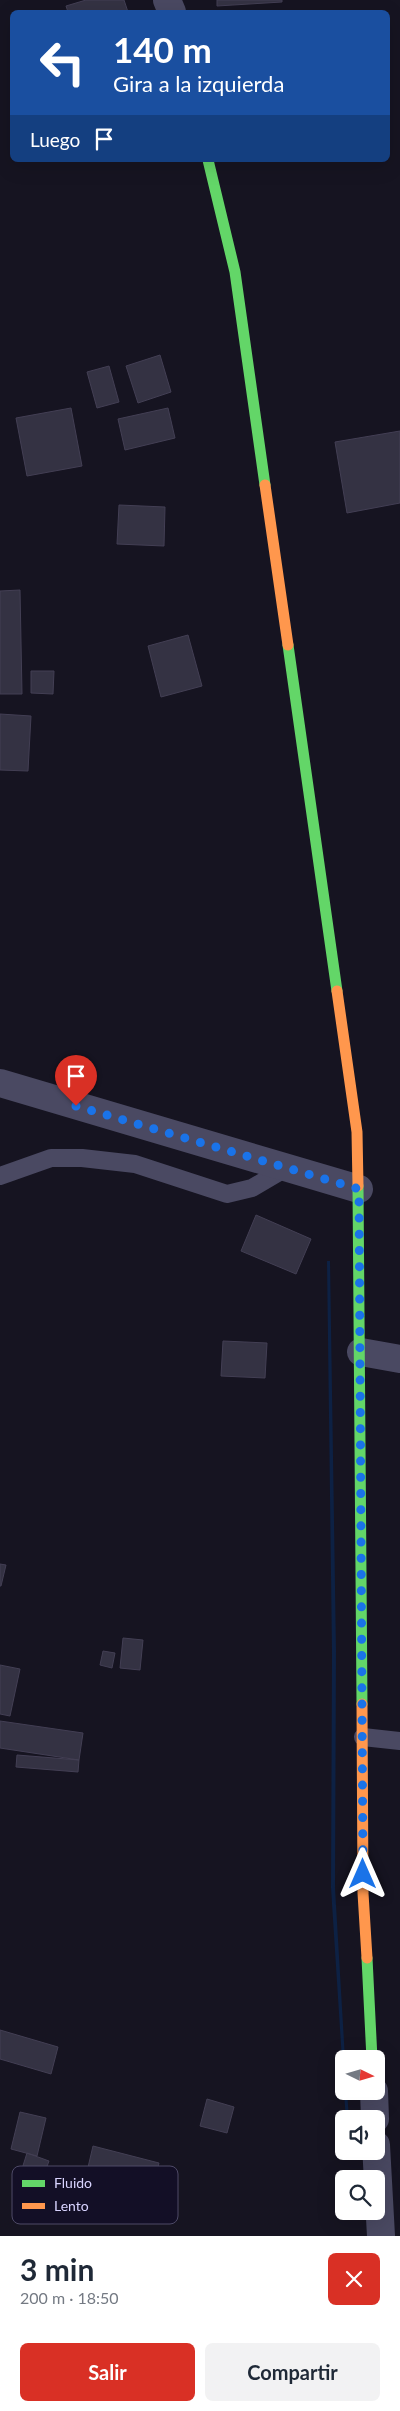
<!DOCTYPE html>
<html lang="es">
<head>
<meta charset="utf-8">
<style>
	body { margin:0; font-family:Lato,sans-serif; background:#f2f2f3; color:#1f2937; height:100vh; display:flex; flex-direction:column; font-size:19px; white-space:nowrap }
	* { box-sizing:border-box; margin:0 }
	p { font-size:16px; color:#747a83 }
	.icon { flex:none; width:28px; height:28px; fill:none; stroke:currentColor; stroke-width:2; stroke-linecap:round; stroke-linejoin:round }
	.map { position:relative; height:2236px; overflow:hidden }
	.details { display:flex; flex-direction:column; background:#fff; flex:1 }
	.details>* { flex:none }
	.hud { position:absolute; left:10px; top:10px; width:380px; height:152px; border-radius:8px; box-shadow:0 5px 20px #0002; background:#1a4fa0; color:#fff; overflow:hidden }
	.needle { width:32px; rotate:95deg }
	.controls { position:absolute; left:335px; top:2050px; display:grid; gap:10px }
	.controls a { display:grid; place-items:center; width:50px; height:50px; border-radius:8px; background:#fff; box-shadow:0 5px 20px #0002; font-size:25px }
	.pin { position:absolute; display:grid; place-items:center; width:42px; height:42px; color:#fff; margin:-51px -21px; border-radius:50% 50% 50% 0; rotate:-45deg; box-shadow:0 0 5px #0007 }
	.pin .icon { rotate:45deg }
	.me { position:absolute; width:55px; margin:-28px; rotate:0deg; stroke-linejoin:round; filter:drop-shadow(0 0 4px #0008) }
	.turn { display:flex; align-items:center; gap:18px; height:105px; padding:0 20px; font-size:22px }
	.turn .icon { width:65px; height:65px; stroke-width:2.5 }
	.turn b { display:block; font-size:35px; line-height:42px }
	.then { display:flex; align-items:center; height:48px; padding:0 20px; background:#0003; gap:10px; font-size:19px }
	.round { display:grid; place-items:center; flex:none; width:52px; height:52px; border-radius:8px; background:#f2f2f3 }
	.summary { display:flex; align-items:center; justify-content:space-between; height:85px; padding:0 20px }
	h1 { font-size:30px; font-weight:700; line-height:38px }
	.primary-button { display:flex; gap:10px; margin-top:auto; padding:10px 20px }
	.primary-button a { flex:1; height:58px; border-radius:8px; background:#d93025; color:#fff; font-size:20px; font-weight:700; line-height:58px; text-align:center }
	.primary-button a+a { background:#f2f2f3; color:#1f2937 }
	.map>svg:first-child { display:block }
	.water { fill:#0d2144 }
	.building { fill:#343243; stroke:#433f54 }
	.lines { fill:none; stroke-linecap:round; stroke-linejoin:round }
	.lane { stroke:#4a4962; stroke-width:18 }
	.street { stroke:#4a4962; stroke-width:28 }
	.fast { stroke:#63d668; stroke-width:11 }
	.slow { stroke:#ff974d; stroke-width:11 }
	.route { stroke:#1a73e8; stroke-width:9; stroke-dasharray:0 16.2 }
	.key { fill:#130f26; stroke:#4e4a67; stroke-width:1 }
	.key-label { font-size:14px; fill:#d9d4ff }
</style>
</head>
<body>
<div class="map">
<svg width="400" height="2236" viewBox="0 0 400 2236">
	<rect width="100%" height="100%" fill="#161421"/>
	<!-- water -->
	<path class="water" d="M327,1261H330L336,1651L335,1888L345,2059L344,2091H347L349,2119H346L345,2107L331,1888L332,1653Z"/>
	<!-- building -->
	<path class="building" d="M86,0H124L128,12H68L66,6Z
		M217,0H282V2L217,6Z
		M160,355L171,392L138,403L126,366Z
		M109,366L119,402L97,408L87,372Z
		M71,408L82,466L27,476L16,418Z
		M168,408L175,438L125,450L118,419Z
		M400,431V503L347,513L335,442Z
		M119,505L165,507L164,546L117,544Z
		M20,590L22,694H0V591Z
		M188,635L202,686L161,697L148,646Z
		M31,671H54L53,694L31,693Z
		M0,714L31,716L28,771L0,770Z
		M256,1215L311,1239L296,1274L241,1251Z
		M223,1341L267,1343L265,1378L221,1376Z
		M0,1564L6,1565L1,1586H0Z
		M123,1638L143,1640L140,1670L120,1668Z
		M103,1651L115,1653L112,1668L100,1665Z
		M0,1665L20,1669L10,1716L0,1714Z
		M0,1721L83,1733L79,1760L0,1748Z
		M17,1755L79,1760L78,1772L16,1767Z
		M0,2030L58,2047L51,2074L0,2059Z
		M207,2099L234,2107L227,2133L200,2126Z
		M20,2112L46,2118L37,2156L11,2149Z
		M93,2146L159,2163L151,2196L85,2180Z
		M27,2153L49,2161L42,2180L21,2172Z"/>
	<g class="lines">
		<!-- lane -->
		<path class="lane" d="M0,1176L51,1158H82L135,1164L227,1194L252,1188L286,1168
			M363,1737L400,1741"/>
		<!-- street -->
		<path class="street" d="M167,0L172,12
			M0,1083L359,1189
			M361,1352L400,1359
			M374,2091L375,2119
			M376,2145L381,2236"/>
		<!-- fast -->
		<path class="fast" d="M208,160L235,272L265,485
			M288,645L337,991
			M358,1186L362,1704
			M367,1958L372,2059"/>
		<!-- slow -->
		<path class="slow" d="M265,485L288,645
			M337,991L357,1132L358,1186
			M362,1704L363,1893L367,1958"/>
	</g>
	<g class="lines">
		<!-- route -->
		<path class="route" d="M76,1106L359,1189L363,1874"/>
	</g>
	<!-- legend -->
	<rect x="12" y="2166" width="166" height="58" rx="8" class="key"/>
	<rect x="22" y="2180" width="23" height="7" fill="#63d668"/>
	<rect x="22" y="2203" width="23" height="6" fill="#ff974d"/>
	<g class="key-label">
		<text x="54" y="2188">Fluido</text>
		<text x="54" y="2211">Lento</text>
	</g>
</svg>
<div class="controls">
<a><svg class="needle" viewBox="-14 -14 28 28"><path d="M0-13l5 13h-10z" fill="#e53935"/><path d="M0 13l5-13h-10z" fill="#747a83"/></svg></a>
<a><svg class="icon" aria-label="sound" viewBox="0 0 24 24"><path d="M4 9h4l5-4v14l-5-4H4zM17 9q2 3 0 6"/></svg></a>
<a><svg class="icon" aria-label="search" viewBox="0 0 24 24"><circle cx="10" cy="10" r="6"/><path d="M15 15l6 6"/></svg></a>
</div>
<div class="pin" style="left:76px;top:1106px;background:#d93025"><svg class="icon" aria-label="arrive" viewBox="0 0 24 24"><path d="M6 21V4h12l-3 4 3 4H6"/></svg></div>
<svg class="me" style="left:363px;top:1874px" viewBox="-20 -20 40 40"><path d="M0-17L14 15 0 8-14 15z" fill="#1a73e8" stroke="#fff" stroke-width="4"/></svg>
<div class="hud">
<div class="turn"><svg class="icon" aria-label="left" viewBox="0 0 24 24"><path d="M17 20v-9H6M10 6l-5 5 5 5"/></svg><div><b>140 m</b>Gira a la izquierda</div></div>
<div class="then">Luego<svg class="icon" aria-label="arrive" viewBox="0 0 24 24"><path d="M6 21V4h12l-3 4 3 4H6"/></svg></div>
</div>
</div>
<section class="details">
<div class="summary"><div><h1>3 min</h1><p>200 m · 18:50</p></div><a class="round" style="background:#d93025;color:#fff"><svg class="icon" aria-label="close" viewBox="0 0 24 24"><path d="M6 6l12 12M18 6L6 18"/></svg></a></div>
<div class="primary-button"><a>Salir</a><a>Compartir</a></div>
</section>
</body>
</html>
